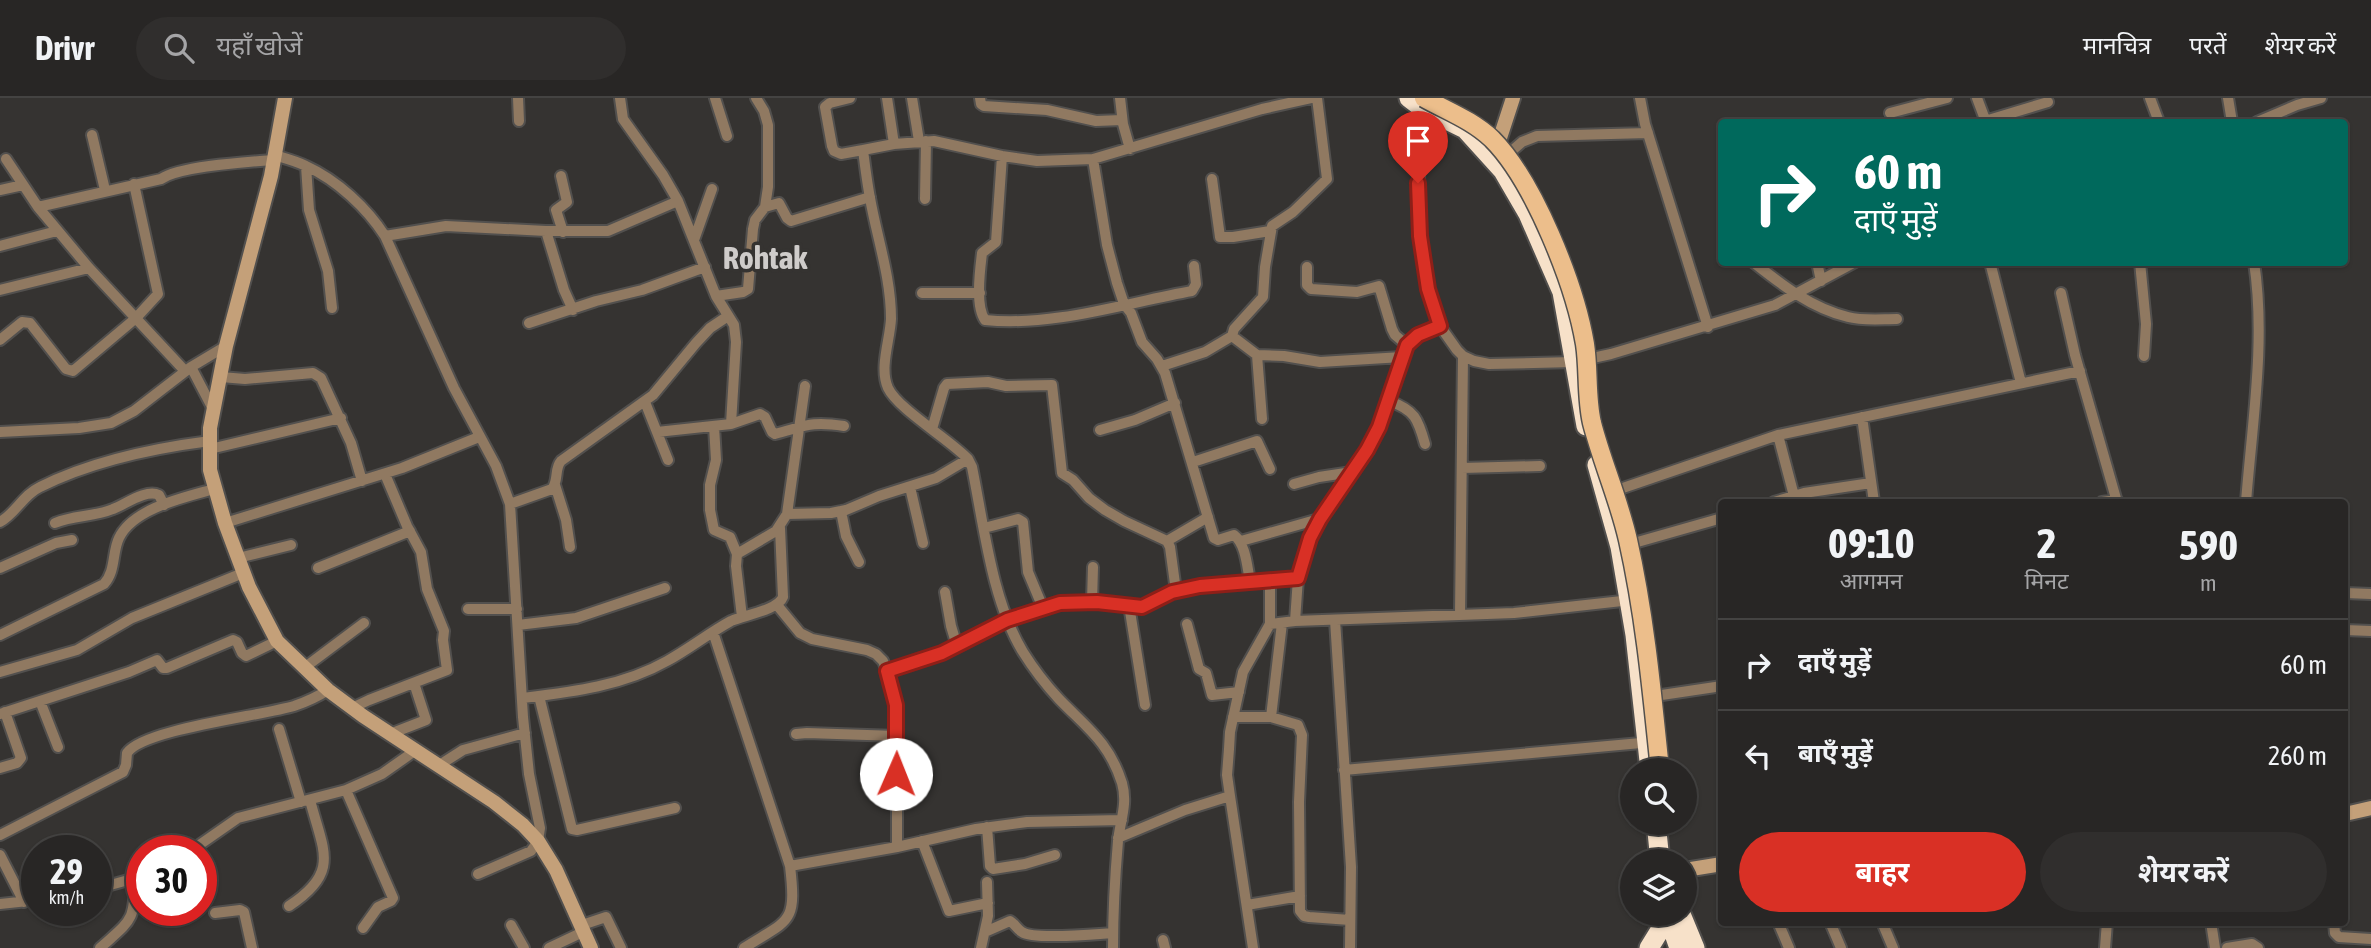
<!DOCTYPE html>
<html lang="hi">
<head>
<meta charset="utf-8">
<style>
	body { margin:0; font-family:"Asap Condensed","Noto Sans Devanagari",sans-serif; background:#302e2d; color:#f1f3f6; height:100vh; display:flex; flex-direction:column; font-size:26px; white-space:nowrap }
	* { box-sizing:border-box; margin:0 }
	p { font-size:23px; color:#a5a5a7 }
	.icon { flex:none; width:38px; height:38px; fill:none; stroke:currentColor; stroke-width:2; stroke-linecap:round; stroke-linejoin:round }
	.map { position:relative; flex:1; overflow:hidden }
	.panel { position:absolute; left:1718px; top:401px; width:630px; height:427px; display:flex; flex-direction:column; background:#282625; border-radius:7px; box-shadow:0 2px 5px #0004,0 0 0 2px #444342 }
	.panel>* { flex:none }
	.guide { position:absolute; left:1718px; top:21px; width:630px; height:147px; border-radius:7px; box-shadow:0 2px 5px #0004,0 0 0 2px #444342; background:#00695c; color:#fff; overflow:hidden }
	.buttons { position:absolute; left:1620px; top:660px; display:grid; gap:14px }
	.buttons a { display:grid; place-items:center; width:77px; height:77px; border-radius:50%; background:#282625; box-shadow:0 2px 5px #0004,0 0 0 2px #444342; font-size:35px }
	.speed { position:absolute; left:21px; top:737px; display:flex; gap:14px; font-size:35px; font-weight:700; text-align:center }
	.speed>* { display:grid; place-content:center; width:91px; height:91px; border-radius:50%; background:#282625; box-shadow:0 2px 5px #0004,0 0 0 2px #444342; line-height:1 }
	.speed small { font-size:18px; font-weight:400 }
	.speed .limit { border:10px solid #d22; background:#fff; color:#111 }
	.pin { position:absolute; display:grid; place-items:center; width:60px; height:60px; color:#fff; margin:-72px -30px; border-radius:50% 50% 50% 0; rotate:-45deg; box-shadow:0 0 7px #0007 }
	.pin .icon { rotate:45deg }
	.me { position:absolute; width:77px; margin:-38px; rotate:1deg; stroke-linejoin:round; filter:drop-shadow(0 0 5px #0008) }
	.turn { display:flex; align-items:center; gap:24px; height:147px; padding:0 21px; font-size:32px }
	.turn .icon { width:91px; height:91px; stroke-width:2.5 }
	.turn b { display:block; font-size:49px; line-height:60px }
	.eta { display:flex; justify-content:space-evenly; align-items:center; height:119px; text-align:center }
	.eta b { font-size:42px; font-weight:700; line-height:49px }
	.primary-button { display:flex; gap:14px; margin-top:auto; padding:14px 21px }
	.primary-button a { flex:1; height:80px; border-radius:42px; background:#d93025; color:#fff; font-size:28px; font-weight:700; line-height:80px; text-align:center }
	.primary-button a+a { background:#302e2d; color:#f1f3f6 }
	ul { padding:0; list-style:none }
	li { display:flex; align-items:center; gap:21px; height:91px; padding:0 21px; border-top:2px solid #444342 }
	li div { flex:1 }
	li b { display:block; font-size:26px }
	li em { font-style:normal }
	header { display:flex; align-items:center; gap:42px; box-sizing:border-box; height:98px; padding:0 35px; background:#282625; border-bottom:2px solid #444342 }
	header strong { font-size:33px }
	nav { display:flex; gap:38px; margin-inline-start:auto; font-size:24px }
	.search { width:490px; height:63px; background:#302e2d; display:flex; align-items:center; gap:18px; box-sizing:border-box; padding:0 24px; border-radius:38px; color:#a5a5a7; font-size:26px }
	.map>svg:first-child { display:block }
	.lines { fill:none; stroke-linecap:round; stroke-linejoin:round }
	.street-casing { stroke:#52504e; stroke-width:14 }
	.secondary-casing { stroke:#52504e; stroke-width:18 }
	.highway-casing { stroke:#52504e; stroke-width:23 }
	.street { stroke:#907961; stroke-width:10 }
	.secondary { stroke:#c4a079; stroke-width:14 }
	.highway { stroke:#f7e1c9; stroke-width:19 }
	.primary-bridge-casing { stroke:#52504e; stroke-width:21; stroke-linecap:butt }
	.primary-bridge { stroke:#ecbe8b; stroke-width:18 }
	.route-casing { stroke:#8d1f18; stroke-width:18 }
	.route { stroke:#d93025; stroke-width:12 }
	.labels { text-anchor:middle; stroke-width:7; stroke-linejoin:round; paint-order:stroke }
	.town-label { font-size:32px; font-weight:bold; fill:#cfccca; stroke:#353331 }
</style>
</head>
<body>
<header>
<strong>Drivr</strong>
<div class="search"><svg class="icon" aria-label="search" viewBox="0 0 24 24"><circle cx="10" cy="10" r="6"/><path d="M15 15l6 6"/></svg>यहाँ खोजें</div>
<nav><a>मानचित्र</a><a>परतें</a><a>शेयर करें</a></nav>
</header>
<div class="map">
<svg width="2371" height="850" viewBox="0 0 2371 850">
	<rect width="100%" height="100%" fill="#353331"/>
	<g class="lines">
		<!-- street casing -->
		<g class="street-casing">
			<path id="street" d="M518,0L519,23
				M620,0L623,21L663,77L678,103L716,198L734,227L736,244L731,326
				M715,0L727,38
				M850,0L830,5L825,9L832,48L834,53L841,56L863,52
				M887,0L894,46L863,52C865,68 867,84 870,100C877,140 891,179 891,221C890,242 879,270 888,290C898,311 949,341 968,361L972,369C984,428 992,503 1023,554C1033,570 1046,587 1059,601C1087,630 1109,644 1122,685C1128,706 1120,723 1118,743C1115,778 1113,815 1113,850
				M912,0L919,43
				M980,0L981,6L984,8L1047,12L1096,23L1122,22
				M1120,0L1123,26L1130,51
				M1640,0L1645,26L1708,229
				M1977,0L1986,24
				M2150,0L2159,24
				M2228,0L2232,24
				M1418,5L1420,138L1428,191L1440,228L1457,252L1463,258L1474,263L1489,266L1574,264L1611,256L1775,207L1855,164
				M1890,15L1947,0
				M1985,23L2048,4
				M2257,24L2297,7L2321,0
				M92,37L105,92
				M894,46L934,43L1002,58L1037,63L1093,61L1262,11L1311,0
				M274,57C284,60 296,63 306,68C337,82 367,110 385,138L454,290L496,368L510,406L523,619L529,676L540,730L538,743L531,753L478,776
				M1507,57L1522,44L1537,38L1648,35
				M1002,58L996,144L982,155C980,172 975,208 985,222C1053,229 1125,205 1192,193L1196,186L1194,168
				M6,61L38,109L89,170L185,273
				M1093,61L1107,147L1117,185L1124,206L1131,215L1142,244L1157,261L1165,275L1214,440L1218,442L1234,437C1246,446 1247,469 1250,483
				M306,68L309,112L328,173L332,210
				M561,78L567,104L556,112L563,134
				M1212,81L1220,139H1233L1270,133
				M0,92L23,87
				M925,101L926,43
				M38,109L161,81C180,68 247,64 273,62
				M765,109L779,105L787,120L791,123L870,99
				M546,133L564,192L573,212
				M385,138L446,128L546,133H608L678,103
				M694,142L712,91
				M0,148L57,133
				M1753,164C1782,187 1811,210 1848,219C1863,223 1881,221 1897,221
				M1817,164L1821,183
				M1990,164L2021,285
				M2140,164L2146,226L2144,258
				M1307,169V187L1311,191L1357,194L1379,188L1392,231L1395,237L1407,247
				M0,192L89,170
				M922,195H980
				M2061,195L2075,257L2117,404
				M716,198L743,194L748,191L753,131L755,122L765,109L768,89V27L764,13L756,0
				M529,225L596,203L642,192L705,169
				M1232,238L1257,257L1284,258L1320,264L1402,259
				M0,242L22,224L30,225L66,271L73,273L136,220L158,196L134,86
				M1257,257L1262,321
				M1162,268L1205,254L1232,238L1234,231L1263,199L1265,169L1272,128L1293,114L1327,81L1317,0
				M191,269L214,313
				M221,279L245,281L313,275L321,280L351,345L362,383
				M1389,303C1415,312 1418,321 1425,346
				M645,304L668,362
				M1862,319L1874,404
				M714,328L716,362L710,387V412L714,432L730,439L737,456
				M932,331L944,290L947,286L988,284L1006,288L1052,287L1062,375L1073,382L1089,400L1105,412L1124,423L1167,443L1170,449L1176,493
				M1100,332L1135,322L1175,305
				M0,334L79,330L111,325L134,313L191,269L226,248
				M657,334L731,326L760,316L765,319L772,334L775,336C806,328 810,323 844,328
				M1778,337L1794,398
				M210,351L341,320
				M1193,364L1257,343L1270,371
				M1462,370L1540,368
				M1294,386L1319,379L1352,374
				M555,387L566,422L570,449
				M910,389L923,445
				M1617,392L1778,337L2080,273
				M1774,404L1804,395L1871,385
				M2102,404L2117,402
				M2246,404C2252,326 2266,243 2254,164
				M510,406L552,391C559,382 554,371 561,363L653,297L696,245L710,230L728,218
				M841,413L846,438L859,464
				M787,416L805,288
				M0,424C16,415 23,397 40,389C90,364 155,350 210,343
				M55,425C74,417 94,419 113,411C126,406 146,391 159,397L164,407
				M225,425L402,370L479,339
				M984,430L1018,421L1023,424L1028,474L1043,510
				M1167,443L1208,419
				M1241,443L1319,421
				M1634,445L1722,420
				M238,460L291,447
				M0,470L56,445L72,442
				M318,470L410,433
				M945,494L951,528L957,548
				M2345,495L2371,496
				M1092,504L1093,469
				M777,507L800,535L812,541L867,552L876,556L883,563L887,573L896,606L897,625V749
				M1129,507L1145,607
				M468,511H517
				M1460,517L1463,258
				M742,519L736,468L737,456L776,433L787,416L831,415L846,412L879,398L936,380L968,361
				M1335,522L1351,769L1350,850
				M1295,523L1514,515L1631,502
				M1187,526L1199,571L1206,575L1212,597L1239,594
				M1270,526V482
				M518,527L576,520L665,490
				M2345,532L2371,533
				M713,534L790,768C797,827 789,821 744,850
				M0,537L104,486C116,473 112,454 119,440C133,410 186,399 214,391
				M304,570L364,525
				M887,573L942,555L1007,522L1064,504H1096L1142,509L1176,493L1201,488L1298,480
				M0,574L77,552L132,520L243,475
				M539,598L572,731L577,732L675,710
				M1655,598L1722,588
				M523,600C572,594 623,588 667,563C689,551 709,535 731,523C745,517 778,512 783,499L780,430
				M40,603L58,649
				M352,610L369,602L447,572L443,542L444,533L427,491L421,454L407,428L385,376
				M0,616L129,574L157,562L163,570H167L233,542L237,544L242,555L246,558L277,543
				M1233,619H1271L1298,627L1302,637L1299,704L1300,813L1304,818L1309,819L1350,822
				M1271,619L1282,525
				M279,631L301,704
				M390,636L426,622L414,585
				M796,636L807,635L897,638
				M438,668L463,652L525,635
				M0,670L17,665L21,660L5,614
				M1344,672L1652,644
				M346,692L393,800L391,803L378,809L363,830
				M987,729L990,768L993,771L1025,766L1055,757
				M0,737L123,674L126,667L127,655C143,631 261,618 294,608C306,604 317,599 328,592
				M1118,740L1185,712L1230,698
				M922,743L949,813L988,805
				M192,752L238,720L346,692L382,676L416,652
				M0,757L24,804
				M790,768L897,749L976,731L1027,724L1122,722
				M96,791L139,779
				M0,806L37,802
				M1247,807L1300,798
				M289,808C341,774 323,753 310,702
				M215,815L240,812L244,814L252,850
				M1778,824L1789,850
				M1830,824L1841,850
				M1882,824L1893,850
				M2211,824L2215,850
				M2334,824L2335,835L2339,839L2371,841
				M511,827L524,850
				M582,827L606,819L621,850
				M985,834L1010,823C1015,826 1017,831 1022,834C1034,842 1096,836 1113,835
				M1163,842L1165,850
				M100,850C131,822 135,824 135,780
				M549,850L585,833
				M981,850L988,818L987,784
				M1253,850L1230,698L1227,677L1229,651L1230,634L1243,574L1270,526L1295,523L1298,480L1310,440L1319,421L1367,352L1379,329L1407,247L1418,237L1440,228
				M2105,850L2107,824
				M2227,850L2252,846L2258,850"/>
		</g>
		<!-- secondary casing -->
		<g class="secondary-casing">
			<path id="secondary" d="M285,0L271,78L226,248L210,330V372L225,425L249,489L277,543L328,592L363,618L494,704L523,727L538,743L556,772L591,850
				M1493,54L1498,46L1513,0
				M2345,716L2371,710
				M1685,772L1722,766"/>
		</g>
		<!-- highway casing -->
		<g class="highway-casing">
			<path id="highway" d="M1409,0L1422,10L1465,31L1503,73L1528,116L1562,194L1586,328
				M1597,367L1620,449L1635,537L1650,672
				M1656,724L1660,763
				M1667,816L1679,850
				M1681,816L1695,850
				M1649,850L1670,816"/>
		</g>
		<!-- street -->
		<use href="#street" class="street"/>
		<!-- secondary -->
		<use href="#secondary" class="secondary"/>
		<!-- highway -->
		<use href="#highway" class="highway"/>
		<!-- primary-bridge casing -->
		<g class="primary-bridge-casing">
			<path id="primary-bridge" d="M1424,0C1447,13 1472,22 1492,41C1534,83 1575,187 1585,246C1589,272 1586,299 1592,325C1602,364 1619,402 1628,442C1645,518 1652,594 1660,672"/>
		</g>
		<!-- primary-bridge -->
		<use href="#primary-bridge" class="primary-bridge"/>
	</g>
	<g class="lines">
		<!-- route casing -->
		<g class="route-casing">
			<path id="route" d="M896,676V607L887,573L942,555L1007,522L1060,505L1097,504L1142,509L1172,494L1200,488L1298,480L1310,440L1320,421L1367,352L1379,329L1407,247L1418,237L1440,228L1428,191L1420,138L1418,85"/>
		</g>
		<!-- route -->
		<use href="#route" class="route"/>
	</g>
	<g class="labels">
		<!-- town labels -->
		<g class="town-label">
			<text x="765" y="171">Rohtak</text>
		</g>
	</g>
</svg>
<div class="buttons">
<a><svg class="icon" aria-label="search" viewBox="0 0 24 24"><circle cx="10" cy="10" r="6"/><path d="M15 15l6 6"/></svg></a>
<a><svg class="icon" aria-label="layers" viewBox="0 0 24 24"><path d="M12 4l9 5-9 5-9-5zM3 14l9 5 9-5"/></svg></a>
</div>
<div class="speed"><div>29<small>km/h</small></div><div class="limit">30</div></div>
<div class="pin" style="left:1418px;top:85px;background:#d93025"><svg class="icon" aria-label="arrive" viewBox="0 0 24 24"><path d="M6 21V4h12l-3 4 3 4H6"/></svg></div>
<svg class="me" style="left:896px;top:676px" viewBox="-20 -20 40 40"><circle r="19" fill="#fff"/><path d="M0-13L10 11 0 6-10 11z" fill="#d93025"/></svg>
<div class="guide">
<div class="turn"><svg class="icon" aria-label="right" viewBox="0 0 24 24"><path d="M7 20v-9h11M14 6l5 5-5 5"/></svg><div><b>60 m</b>दाएँ मुड़ें</div></div>
</div>
<section class="panel">
<div class="eta">
<div><b>09:10</b><p>आगमन</p></div>
<div><b>2</b><p>मिनट</p></div>
<div><b>590</b><p>m</p></div>
</div>
<ul>
<li><svg class="icon" aria-label="right" viewBox="0 0 24 24"><path d="M7 20v-9h11M14 6l5 5-5 5"/></svg><div><b>दाएँ मुड़ें</b></div><em>60 m</em></li>
<li><svg class="icon" aria-label="left" viewBox="0 0 24 24"><path d="M17 20v-9H6M10 6l-5 5 5 5"/></svg><div><b>बाएँ मुड़ें</b></div><em>260 m</em></li>
</ul>
<div class="primary-button"><a>बाहर</a><a>शेयर करें</a></div>
</section>
</div>
</body>
</html>
